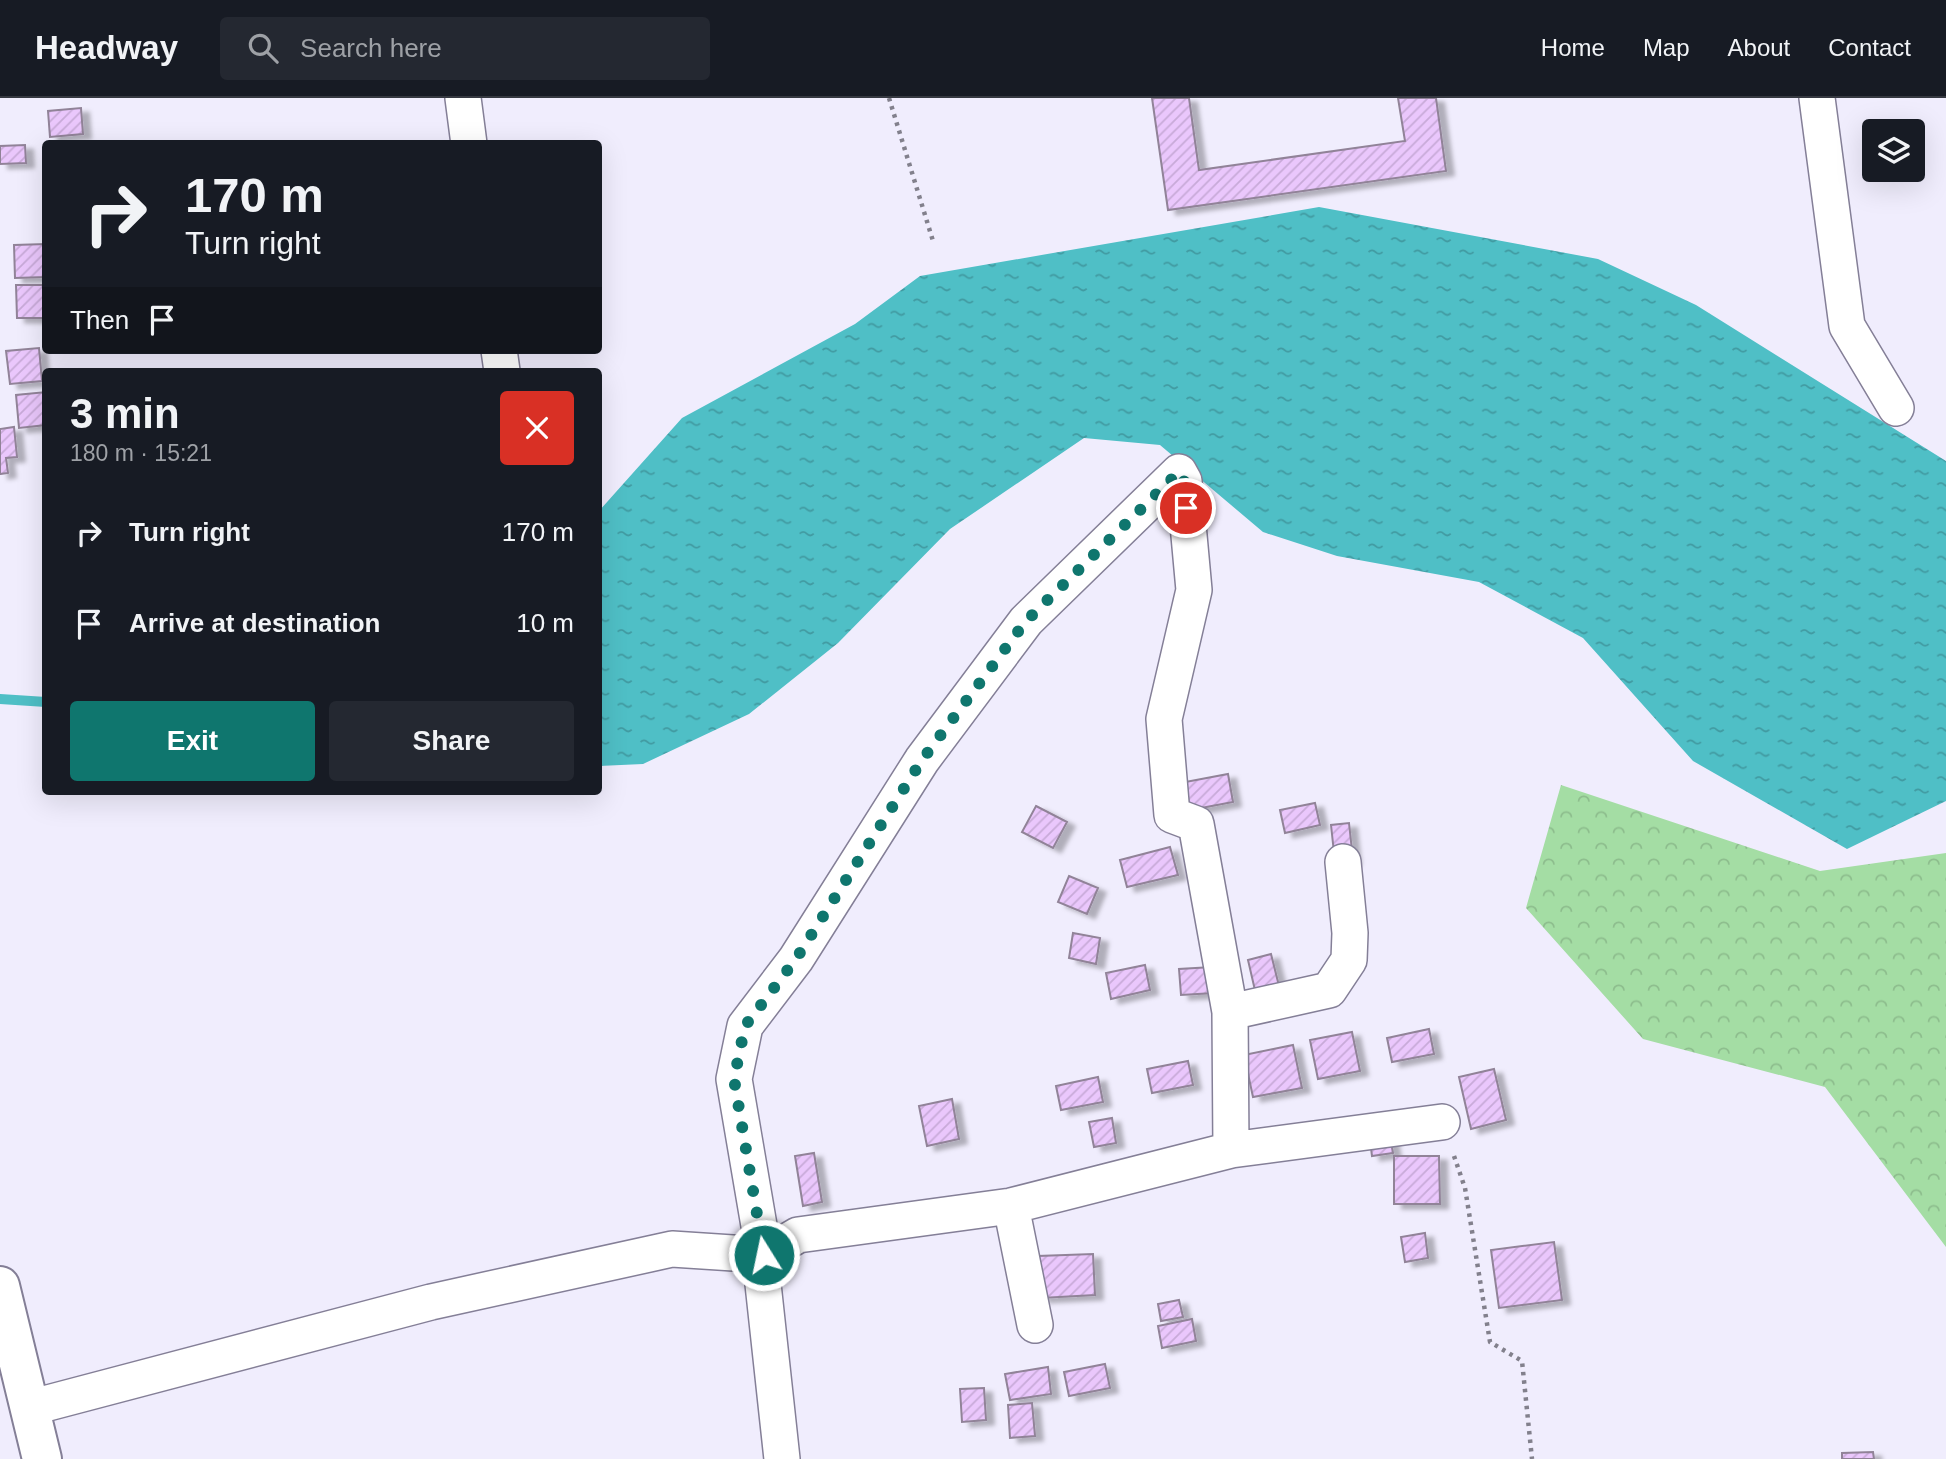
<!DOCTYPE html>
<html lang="en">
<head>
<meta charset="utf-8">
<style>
	body { margin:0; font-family:Arial,sans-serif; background:#242831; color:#f1f3f6; height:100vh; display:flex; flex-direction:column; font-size:26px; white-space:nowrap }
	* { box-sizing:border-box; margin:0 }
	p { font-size:23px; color:#9ea1a6 }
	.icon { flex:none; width:38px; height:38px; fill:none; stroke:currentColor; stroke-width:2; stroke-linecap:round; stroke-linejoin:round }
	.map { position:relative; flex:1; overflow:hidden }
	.panel { position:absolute; left:42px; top:270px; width:560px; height:427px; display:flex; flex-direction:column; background:#171b24; border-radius:7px; box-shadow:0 7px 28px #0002 }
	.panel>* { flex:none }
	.guide { position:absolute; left:42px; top:42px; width:560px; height:214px; border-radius:7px; box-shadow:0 7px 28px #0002; background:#171b24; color:#f1f3f6; overflow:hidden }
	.buttons { position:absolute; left:1862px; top:21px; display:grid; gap:14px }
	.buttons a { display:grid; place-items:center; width:63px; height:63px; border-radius:7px; background:#171b24; box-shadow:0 7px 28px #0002; font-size:35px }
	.pin { position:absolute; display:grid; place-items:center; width:60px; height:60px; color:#fff; margin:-30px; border:4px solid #fff; border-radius:50%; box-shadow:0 2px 7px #0007 }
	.me { position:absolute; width:77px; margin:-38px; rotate:350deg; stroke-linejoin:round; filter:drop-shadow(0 0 5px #0008) }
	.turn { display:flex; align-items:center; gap:24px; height:147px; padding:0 28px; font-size:32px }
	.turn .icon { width:91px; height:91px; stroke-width:2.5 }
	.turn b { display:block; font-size:49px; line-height:60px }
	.then { display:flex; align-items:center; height:66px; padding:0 28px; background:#0003; gap:14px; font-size:26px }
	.round { display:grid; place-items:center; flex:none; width:74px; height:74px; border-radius:7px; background:#242831 }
	.head { display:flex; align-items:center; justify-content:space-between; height:119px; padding:0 28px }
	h1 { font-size:42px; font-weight:800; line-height:52px }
	.primary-button { display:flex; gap:14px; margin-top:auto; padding:14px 28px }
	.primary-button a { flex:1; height:80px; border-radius:7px; background:#0f766e; color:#fff; font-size:28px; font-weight:800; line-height:80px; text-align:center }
	.primary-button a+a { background:#242831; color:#f1f3f6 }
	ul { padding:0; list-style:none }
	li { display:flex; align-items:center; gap:21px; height:91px; padding:0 28px }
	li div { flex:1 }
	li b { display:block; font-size:26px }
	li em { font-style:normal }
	header { display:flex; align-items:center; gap:42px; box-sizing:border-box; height:98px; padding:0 35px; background:#171b24; border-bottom:2px solid #363941 }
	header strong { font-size:33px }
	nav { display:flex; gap:38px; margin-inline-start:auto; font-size:24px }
	.search { width:490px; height:63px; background:#242831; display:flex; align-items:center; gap:18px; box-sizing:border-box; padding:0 24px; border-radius:7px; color:#9ea1a6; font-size:26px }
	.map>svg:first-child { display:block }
	.forest { fill:url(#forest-crowns) }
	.water { fill:url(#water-ripples) }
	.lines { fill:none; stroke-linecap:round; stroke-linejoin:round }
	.stream { stroke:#4fbfc6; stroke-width:10 }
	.building { fill:url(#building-hatch); stroke:#918398; stroke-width:2; filter:url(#shadow) }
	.minor-casing { stroke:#847f97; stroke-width:38 }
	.trunk-casing { stroke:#847f97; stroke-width:42 }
	.path { stroke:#82808c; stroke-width:4.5; stroke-dasharray:3.5 5; stroke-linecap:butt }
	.minor { stroke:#fff; stroke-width:35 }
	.trunk { stroke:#fff; stroke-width:38 }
	.route { stroke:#0f766e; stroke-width:12; stroke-dasharray:0 21.6 }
</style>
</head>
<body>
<header>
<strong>Headway</strong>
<div class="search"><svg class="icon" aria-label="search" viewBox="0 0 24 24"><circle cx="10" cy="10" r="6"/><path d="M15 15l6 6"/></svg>Search here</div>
<nav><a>Home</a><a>Map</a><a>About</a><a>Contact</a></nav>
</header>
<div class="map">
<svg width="1946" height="1361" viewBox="0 0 1946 1361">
	<defs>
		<pattern id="forest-crowns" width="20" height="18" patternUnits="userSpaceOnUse" patternTransform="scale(1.75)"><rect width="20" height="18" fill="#a4dda4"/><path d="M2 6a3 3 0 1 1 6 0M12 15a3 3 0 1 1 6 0" fill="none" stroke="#8dbd8d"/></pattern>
		<pattern id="water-ripples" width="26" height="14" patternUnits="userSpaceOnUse" patternTransform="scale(1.75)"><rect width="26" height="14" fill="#4fbfc6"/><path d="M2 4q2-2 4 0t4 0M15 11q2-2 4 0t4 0" fill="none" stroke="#419aa1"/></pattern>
		<pattern id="building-hatch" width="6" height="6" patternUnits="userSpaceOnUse" patternTransform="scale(1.75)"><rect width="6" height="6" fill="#eac7fc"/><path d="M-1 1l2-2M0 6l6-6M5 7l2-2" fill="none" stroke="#c8aad8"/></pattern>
		<filter id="shadow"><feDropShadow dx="8" dy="4.5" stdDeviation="2" flood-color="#0004"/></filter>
	</defs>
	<rect width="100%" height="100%" fill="#f0edfd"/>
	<!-- forest -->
	<path class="forest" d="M1561,687L1820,773L1946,755V1149L1825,989L1643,941L1526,810Z"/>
	<!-- water -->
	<path class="water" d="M1319,109L1598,161L1696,207L1946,363V703L1847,751L1693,663L1583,540L1479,484L1337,458L1263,434L1160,347L1084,340L950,431L838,545L749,616L643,666L599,668V413L682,320L855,226L920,178Z"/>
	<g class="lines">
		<!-- stream -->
		<path class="stream" d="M0,601L46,604"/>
	</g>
	<!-- building -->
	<path class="building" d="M1152,0H1189L1199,72L1405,43L1398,0H1436L1446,73L1168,112Z
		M81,10L83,36L50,39L48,13Z
		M25,47L26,65L0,66V48Z
		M46,146V179L15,180L14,147Z
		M16,187H46V220H17Z
		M39,250L42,283L10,286L6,253Z
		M46,294V327L19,330L16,297Z
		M14,329L17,359L6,360L8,375L0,376V331Z
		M1228,676L1233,704L1185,713L1180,685Z
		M1315,705L1320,727L1285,735L1280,712Z
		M1036,708L1067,724L1053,750L1022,734Z
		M1349,725L1353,762L1335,764L1331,727Z
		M1170,749L1178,777L1127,789L1120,762Z
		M1069,778L1098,790L1087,816L1058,804Z
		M1073,835L1100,840L1096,866L1069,860Z
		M1271,856L1281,896L1257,901L1248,862Z
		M1145,867L1150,892L1111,901L1106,875Z
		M1212,869L1214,895L1181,897L1179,871Z
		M1429,931L1434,956L1392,964L1387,940Z
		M1352,934L1360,973L1318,981L1310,942Z
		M1293,947L1302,990L1253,999L1244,957Z
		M1188,963L1193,987L1152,995L1147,971Z
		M1494,971L1506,1022L1471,1031L1459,979Z
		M1098,979L1103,1004L1061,1012L1056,988Z
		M952,1001L959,1041L927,1048L919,1008Z
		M1112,1020L1116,1045L1094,1049L1089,1024Z
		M1390,1039L1393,1055L1372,1058L1370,1042Z
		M814,1055L822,1104L803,1108L795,1058Z
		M1394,1058H1439L1440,1106H1394Z
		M1425,1135L1428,1160L1405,1164L1401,1139Z
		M1554,1144L1562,1202L1499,1210L1491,1152Z
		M1093,1156L1095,1197L1041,1200L1038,1158Z
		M1179,1202L1183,1219L1161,1223L1158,1206Z
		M1192,1221L1196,1243L1162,1250L1158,1228Z
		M1105,1266L1110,1290L1069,1298L1064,1274Z
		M1048,1269L1051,1296L1010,1302L1005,1276Z
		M984,1290L986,1322L962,1324L960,1291Z
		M1032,1305L1035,1338L1010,1340L1008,1307Z
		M1873,1354L1874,1361H1842V1355Z"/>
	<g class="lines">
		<!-- minor casing -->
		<g class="minor-casing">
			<path id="minor" d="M463,0L469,46
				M1817,0L1847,228L1896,310
				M499,252L502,273
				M1230,914L1329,892L1349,862L1350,835L1343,764
				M1011,1108L1035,1227
				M29,1310L431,1204L672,1151L764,1157L798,1137L1011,1108L1231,1052L1442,1024
				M782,1361L763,1186L764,1157L734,981L745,928L796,861L922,662L1026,523L1179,374L1184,383L1194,492L1164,621L1172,717L1196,726L1230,914L1231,1052"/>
		</g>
		<!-- trunk casing -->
		<g class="trunk-casing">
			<path id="trunk" d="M0,1188L42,1361"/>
		</g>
		<!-- path -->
		<path class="path" d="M889,0L933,143
			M1454,1058L1465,1090L1490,1244L1522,1263L1532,1361"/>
		<!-- minor -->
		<use href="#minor" class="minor"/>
		<!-- trunk -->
		<use href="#trunk" class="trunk"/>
	</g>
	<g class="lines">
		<!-- route -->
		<path class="route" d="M764,1157L734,981L745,928L796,861L922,662L1026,523L1179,374L1184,383L1186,410"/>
	</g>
</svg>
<div class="buttons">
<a><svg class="icon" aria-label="layers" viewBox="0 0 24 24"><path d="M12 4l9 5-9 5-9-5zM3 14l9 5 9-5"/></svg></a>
</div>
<div class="pin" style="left:1186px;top:410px;background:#d93025"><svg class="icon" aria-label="arrive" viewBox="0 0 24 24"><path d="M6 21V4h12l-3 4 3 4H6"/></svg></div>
<svg class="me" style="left:764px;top:1157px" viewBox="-20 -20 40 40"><circle r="17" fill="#0f766e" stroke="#fff" stroke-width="3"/><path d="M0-11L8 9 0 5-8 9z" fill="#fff"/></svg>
<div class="guide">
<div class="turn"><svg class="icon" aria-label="right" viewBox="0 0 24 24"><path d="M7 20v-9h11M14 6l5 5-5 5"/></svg><div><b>170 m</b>Turn right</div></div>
<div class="then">Then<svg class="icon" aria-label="arrive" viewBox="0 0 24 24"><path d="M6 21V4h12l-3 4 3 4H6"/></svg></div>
</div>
<section class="panel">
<div class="head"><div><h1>3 min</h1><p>180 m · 15:21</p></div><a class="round" style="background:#d93025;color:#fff"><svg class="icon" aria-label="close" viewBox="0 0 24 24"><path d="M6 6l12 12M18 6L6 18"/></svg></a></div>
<ul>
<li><svg class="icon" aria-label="right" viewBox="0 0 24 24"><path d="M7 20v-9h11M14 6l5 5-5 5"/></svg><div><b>Turn right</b></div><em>170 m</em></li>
<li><svg class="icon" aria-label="arrive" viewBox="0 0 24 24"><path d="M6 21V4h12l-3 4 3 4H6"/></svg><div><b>Arrive at destination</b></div><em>10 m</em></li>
</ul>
<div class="primary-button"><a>Exit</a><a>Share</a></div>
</section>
</div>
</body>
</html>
